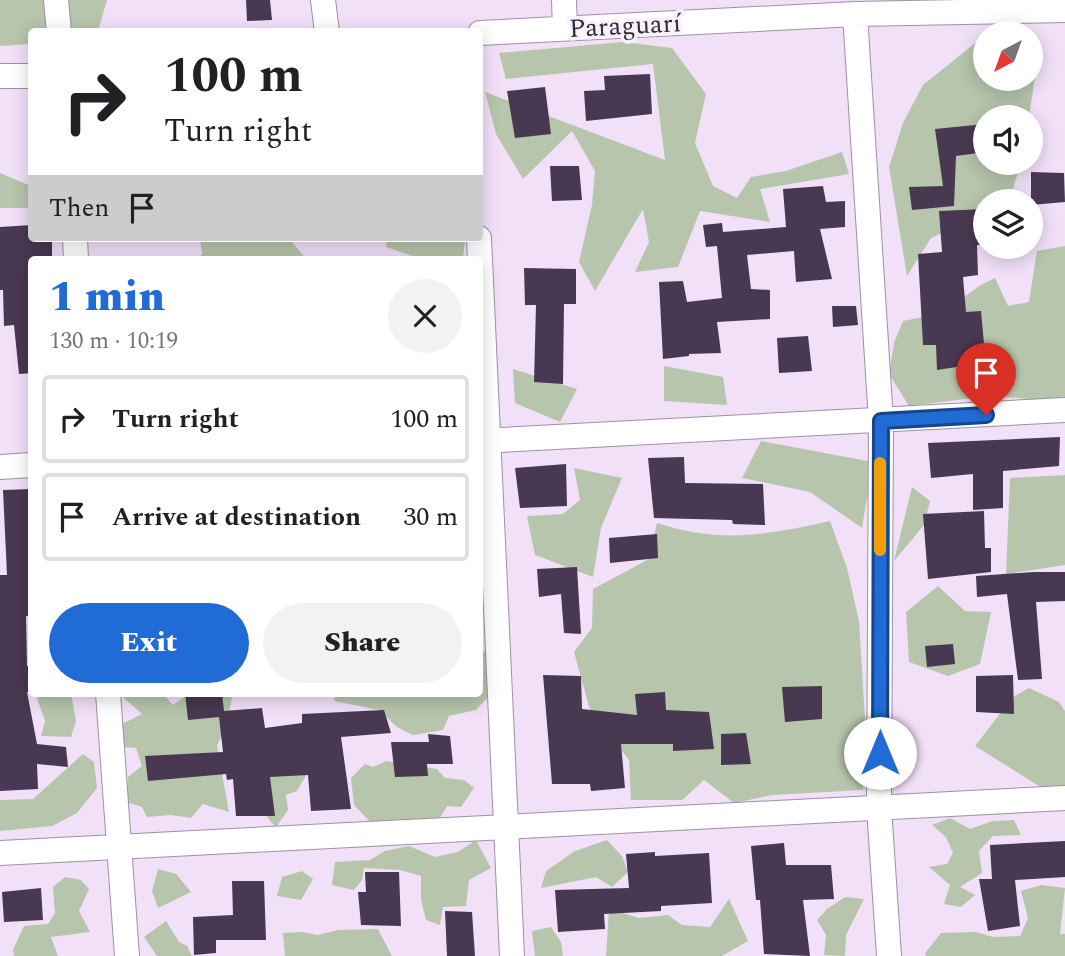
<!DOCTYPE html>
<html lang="en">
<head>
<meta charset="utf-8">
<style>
	body { margin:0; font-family:Spectral,serif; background:#f2f2f2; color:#202124; height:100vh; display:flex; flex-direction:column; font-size:26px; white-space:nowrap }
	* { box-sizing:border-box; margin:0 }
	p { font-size:23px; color:#757577 }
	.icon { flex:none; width:38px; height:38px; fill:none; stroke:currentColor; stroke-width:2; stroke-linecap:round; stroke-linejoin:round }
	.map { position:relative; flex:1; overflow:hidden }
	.sheet { position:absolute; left:28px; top:256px; width:455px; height:441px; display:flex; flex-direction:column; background:#fff; border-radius:7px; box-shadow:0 4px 18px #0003 }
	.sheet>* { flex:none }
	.banner { position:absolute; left:28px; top:28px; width:455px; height:214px; border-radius:7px; box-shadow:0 4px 18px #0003; background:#fff; color:#202124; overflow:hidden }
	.needle { width:46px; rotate:221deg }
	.fabs { position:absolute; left:973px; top:21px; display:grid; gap:14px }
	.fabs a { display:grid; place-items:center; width:70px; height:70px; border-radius:50%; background:#fff; box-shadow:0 4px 18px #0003; font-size:35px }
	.pin { position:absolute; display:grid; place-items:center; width:60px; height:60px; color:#fff; margin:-72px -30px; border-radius:50% 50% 50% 0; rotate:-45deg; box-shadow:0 0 7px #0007 }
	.pin .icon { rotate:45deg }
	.me { position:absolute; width:77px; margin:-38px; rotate:0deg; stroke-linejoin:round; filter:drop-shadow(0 0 5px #0008) }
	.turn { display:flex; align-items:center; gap:24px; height:147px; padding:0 21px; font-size:32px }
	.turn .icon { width:91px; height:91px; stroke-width:2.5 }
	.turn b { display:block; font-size:49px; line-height:60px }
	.then { display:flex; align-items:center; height:66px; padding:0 21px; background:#0003; gap:14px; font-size:26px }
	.round { display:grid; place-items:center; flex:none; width:74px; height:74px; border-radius:37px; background:#f2f2f2 }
	.overview { display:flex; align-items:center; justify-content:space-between; height:119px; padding:0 21px }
	h1 { font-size:42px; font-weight:800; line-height:52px; color:#206bd6 }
	.primary-button { display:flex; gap:14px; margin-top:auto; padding:14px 21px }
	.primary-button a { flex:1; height:80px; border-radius:42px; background:#206bd6; color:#fff; font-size:28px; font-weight:800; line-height:80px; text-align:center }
	.primary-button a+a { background:#f2f2f2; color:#202124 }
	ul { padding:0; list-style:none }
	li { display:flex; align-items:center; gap:21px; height:88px; margin:0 14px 10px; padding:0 7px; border:4px solid #e0e0e0; border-radius:7px }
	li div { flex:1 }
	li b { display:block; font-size:26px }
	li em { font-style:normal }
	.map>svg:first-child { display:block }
	.green { fill:#b7c5ac }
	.building { fill:#493851 }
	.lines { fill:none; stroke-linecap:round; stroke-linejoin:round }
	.street-casing { stroke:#9f8fa5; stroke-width:26 }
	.street { stroke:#fff; stroke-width:24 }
	.route-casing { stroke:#15468b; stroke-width:18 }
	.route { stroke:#206bd6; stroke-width:12 }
	.slow { stroke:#f59e0b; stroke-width:12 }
	.labels { text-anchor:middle; stroke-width:7; stroke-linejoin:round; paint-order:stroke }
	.street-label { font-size:26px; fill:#322b34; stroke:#f9f2fc }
</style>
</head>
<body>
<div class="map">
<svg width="1065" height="956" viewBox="0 0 1065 956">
	<rect width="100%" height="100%" fill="#f2e0f9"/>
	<!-- green -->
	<path class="green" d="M0,0H107L98,31L32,32L31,44L0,46Z
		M979,40L985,42V79H1031V55L1038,57L1029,117H985V163H1021L1009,201H985V214L931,238L907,276L889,167L903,123L923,85Z
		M623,42L672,48L706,94L695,143L713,186L737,198L751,177L786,171L842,152L849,174L760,189L770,222L700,211L678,267L635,272L649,242L643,209L595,291L579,262L592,205L595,171L572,131L523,179L496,134L485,92L665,160L653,64L506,79L499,53Z
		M0,173L31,186V205L28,208H0Z
		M200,238H289L306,259H198L202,254Z
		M387,238H465L463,259H421L386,247Z
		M1065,246V398L1059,401L989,396L909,406L889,374L894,343L903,321L943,313L979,286L995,278L1008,306L1029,302L1037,251Z
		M664,366L723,377L727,405L664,401Z
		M513,369L577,389L560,422L515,403Z
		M761,441L873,462L862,528L810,492L742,478Z
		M574,468L622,478L601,528L593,577L535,555L527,516L563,514L580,500Z
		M1065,475V565L1006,574L1010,478Z
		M912,487L930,501L924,525L894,561Z
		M830,521L847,568L859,621L865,719L863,790L772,795L734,803L704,780L682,800H631L629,760L590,710L574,652L592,628L593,589L649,559L657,523C721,544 766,535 830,521Z
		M938,586L965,611L991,612L980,664L948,676L909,662L906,612Z
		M484,651L493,665V692L476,710L449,716L443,730L413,735L397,727L379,710L334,701L336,693H416L427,696L432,693H480V652Z
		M1029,688L1059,702L1065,711V787L1047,791L975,746L1013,697Z
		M40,693H71L76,721L71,737L41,736L45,721L37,698Z
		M125,693H162L173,705L189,693H233L227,722L217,746L229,812L203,804L191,818L171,815L147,817L142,807L127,802L128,777L142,766L136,748L123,747L120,725L142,714L124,698Z
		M83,754L94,762L97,788L77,813L52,826L0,831V800L33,799Z
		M386,761L437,769L445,778L464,780L474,788L461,807L447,806L437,823L375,827L354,805L351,778L365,764L373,767Z
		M261,762L308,772L297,791L286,795L288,810L276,827C258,812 259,785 261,762Z
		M950,818L970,829L993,821L1014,820L1021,835L993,836L979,851L982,873L960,887L975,895L961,907L944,904L950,885L929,867L947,864L953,853L946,837L932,825Z
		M476,840L491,868L469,880L466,906L443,907L440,925L426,920L421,900V876L400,870L364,868L362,880L354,890L332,885L335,862L370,860L385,851L409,846L435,857L458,852Z
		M607,840L622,856L628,872L612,887L596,877L541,888L546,871L575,851Z
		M158,869L176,874L191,892L158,908L152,891Z
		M302,871L313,879L301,900L277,896L282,877Z
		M65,877L81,880L89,889L79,911L90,932L51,937L58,956H14L13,950L24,926L48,924L55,913L53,887Z
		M1041,885L1065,888L1060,934H1065V956H926L925,953L941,933L976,932L993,937L1020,936L1028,918L1021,891Z
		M845,897L864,899L846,935L845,956L824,955L826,935L817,920L827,909Z
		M729,899L748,941L722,956H606L609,909L639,918L668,915L682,925L710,927Z
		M166,921L179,942L187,946L192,956H157L144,937Z
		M551,927L561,942L563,956H535L532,931Z
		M378,929L392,956H285L283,933L302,932L318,935L338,930Z"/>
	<!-- building -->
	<path class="building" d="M246,0H270L272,20L247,21Z
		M650,74L652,114L586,121L584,91L605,90L604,76Z
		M545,87L551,134L515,138L507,91Z
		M985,124V152L956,156L954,206L912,210L909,187L943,186L935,129Z
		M550,166H579L582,200L552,201Z
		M1031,172L1064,173L1065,202L1031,205Z
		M823,186L826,202L845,201V227L820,229L832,279L796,282L794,251L747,255L751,289L770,290V319L717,322L721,353L689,354V356L663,359L659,282L683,281L687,302L722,298L717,246L706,247L703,225L722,223L723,232L786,227L783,189Z
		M985,209V245H977L978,275L963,277L966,312L981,311L984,344H987L989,362L937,370L936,345H923L918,254L942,252L939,211Z
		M32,225V238H52V259H32V373L19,374L14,325L4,326L3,290H0V227Z
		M524,268L576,269V304H564L563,384L534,382L536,305H525Z
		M832,306H856L858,325L833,327Z
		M808,336L812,371L779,373L777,338Z
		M1060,437L1059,466L1003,471V508L973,510V474L931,478L928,443Z
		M684,457L685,483L763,484L765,525L733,524L732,520L654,518L648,458Z
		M566,464L567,506L520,508L515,468Z
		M32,489V544H28L31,616H26L27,666H32V692H27L37,744L66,747L68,767L37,764L38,789L0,791V575H7L3,490Z
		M984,511L985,548H991V572L928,579L923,514Z
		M657,534L658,558L610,563L609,538Z
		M577,567L581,634L564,633L561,594L539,597L537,569Z
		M1034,572H1065V601L1036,602L1042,679L1018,680L1007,594L977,597L976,576Z
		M953,644L955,664L927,667L925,646Z
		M543,675L581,676L582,709L637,715L635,694L665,692L666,710L709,712L714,749L673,751V744H621L625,788L591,791L590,784H552Z
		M1013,675L1014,714L976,712V676Z
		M822,686V719L785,722L782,687Z
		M185,693H222L224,711L262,708L265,728L302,723V714L384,710L391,733L341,737L351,809L311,811L308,775L270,777L275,816H236L233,779L227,780L226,774L148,781L145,756L223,752L219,717L188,720Z
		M746,733L751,764L721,765V734Z
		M428,734L450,736L453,764H427L428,776L395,777L391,742H429Z
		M1065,841V877L1015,880L1020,926L988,931L979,879H992L990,845Z
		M784,843L786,865H831L834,899L803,900L810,956L764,954L760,900H756L751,846Z
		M655,852V856L709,853L712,903L661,906V911L604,914L605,929L558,932L555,890L629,888L626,854Z
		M365,872H399L401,926L361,925L358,892H366Z
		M232,881H264L266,940H216V953L194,955L193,917L233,915Z
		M41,888L43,920L4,922L2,892Z
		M445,911L472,912L475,956H447Z"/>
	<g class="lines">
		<!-- street casing -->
		<g class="street-casing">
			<path id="street" d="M56,0L59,32
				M323,0L327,32
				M564,0L565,28
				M855,14L881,421L879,808L889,956
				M480,33L855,14L1065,10
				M0,76H32
				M75,238L76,259
				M479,238L512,956
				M480,441L1065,410
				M0,467L32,465
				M108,693L127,956
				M0,853L1065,798"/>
		</g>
		<!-- street -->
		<use href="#street" class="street"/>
	</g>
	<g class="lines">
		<!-- route casing -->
		<g class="route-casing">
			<path id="route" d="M880,753L881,421L986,415"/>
		</g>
		<!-- route -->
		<use href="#route" class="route"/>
		<!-- slow -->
		<path class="slow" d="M880,550V463"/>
	</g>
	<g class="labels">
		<!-- street labels -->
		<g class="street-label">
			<text transform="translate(625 25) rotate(-3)" y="9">Paraguarí</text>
		</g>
	</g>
</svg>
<div class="fabs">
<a><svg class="needle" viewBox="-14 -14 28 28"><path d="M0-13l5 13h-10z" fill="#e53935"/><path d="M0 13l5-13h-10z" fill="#757577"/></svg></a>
<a><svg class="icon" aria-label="sound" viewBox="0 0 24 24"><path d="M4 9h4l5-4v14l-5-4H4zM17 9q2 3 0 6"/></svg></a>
<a><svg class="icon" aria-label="layers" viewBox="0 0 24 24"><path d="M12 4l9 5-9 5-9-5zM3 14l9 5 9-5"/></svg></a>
</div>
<div class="pin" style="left:986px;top:415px;background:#d93025"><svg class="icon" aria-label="arrive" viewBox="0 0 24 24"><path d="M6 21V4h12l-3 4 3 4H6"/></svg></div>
<svg class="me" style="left:880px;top:753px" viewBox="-20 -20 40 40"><circle r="19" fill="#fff"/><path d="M0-13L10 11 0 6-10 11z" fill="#206bd6"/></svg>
<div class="banner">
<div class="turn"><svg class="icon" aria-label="right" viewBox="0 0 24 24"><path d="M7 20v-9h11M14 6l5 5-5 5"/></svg><div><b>100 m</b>Turn right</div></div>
<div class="then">Then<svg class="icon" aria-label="arrive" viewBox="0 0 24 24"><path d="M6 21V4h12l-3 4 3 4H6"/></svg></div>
</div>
<section class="sheet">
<div class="overview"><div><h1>1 min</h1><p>130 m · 10:19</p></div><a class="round"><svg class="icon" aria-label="close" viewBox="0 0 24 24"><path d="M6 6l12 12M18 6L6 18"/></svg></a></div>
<ul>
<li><svg class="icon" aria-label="right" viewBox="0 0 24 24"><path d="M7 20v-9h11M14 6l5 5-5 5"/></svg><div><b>Turn right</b></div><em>100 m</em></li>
<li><svg class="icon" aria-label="arrive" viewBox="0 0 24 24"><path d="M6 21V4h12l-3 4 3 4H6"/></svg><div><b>Arrive at destination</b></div><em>30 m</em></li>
</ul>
<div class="primary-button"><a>Exit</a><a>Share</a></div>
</section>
</div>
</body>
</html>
